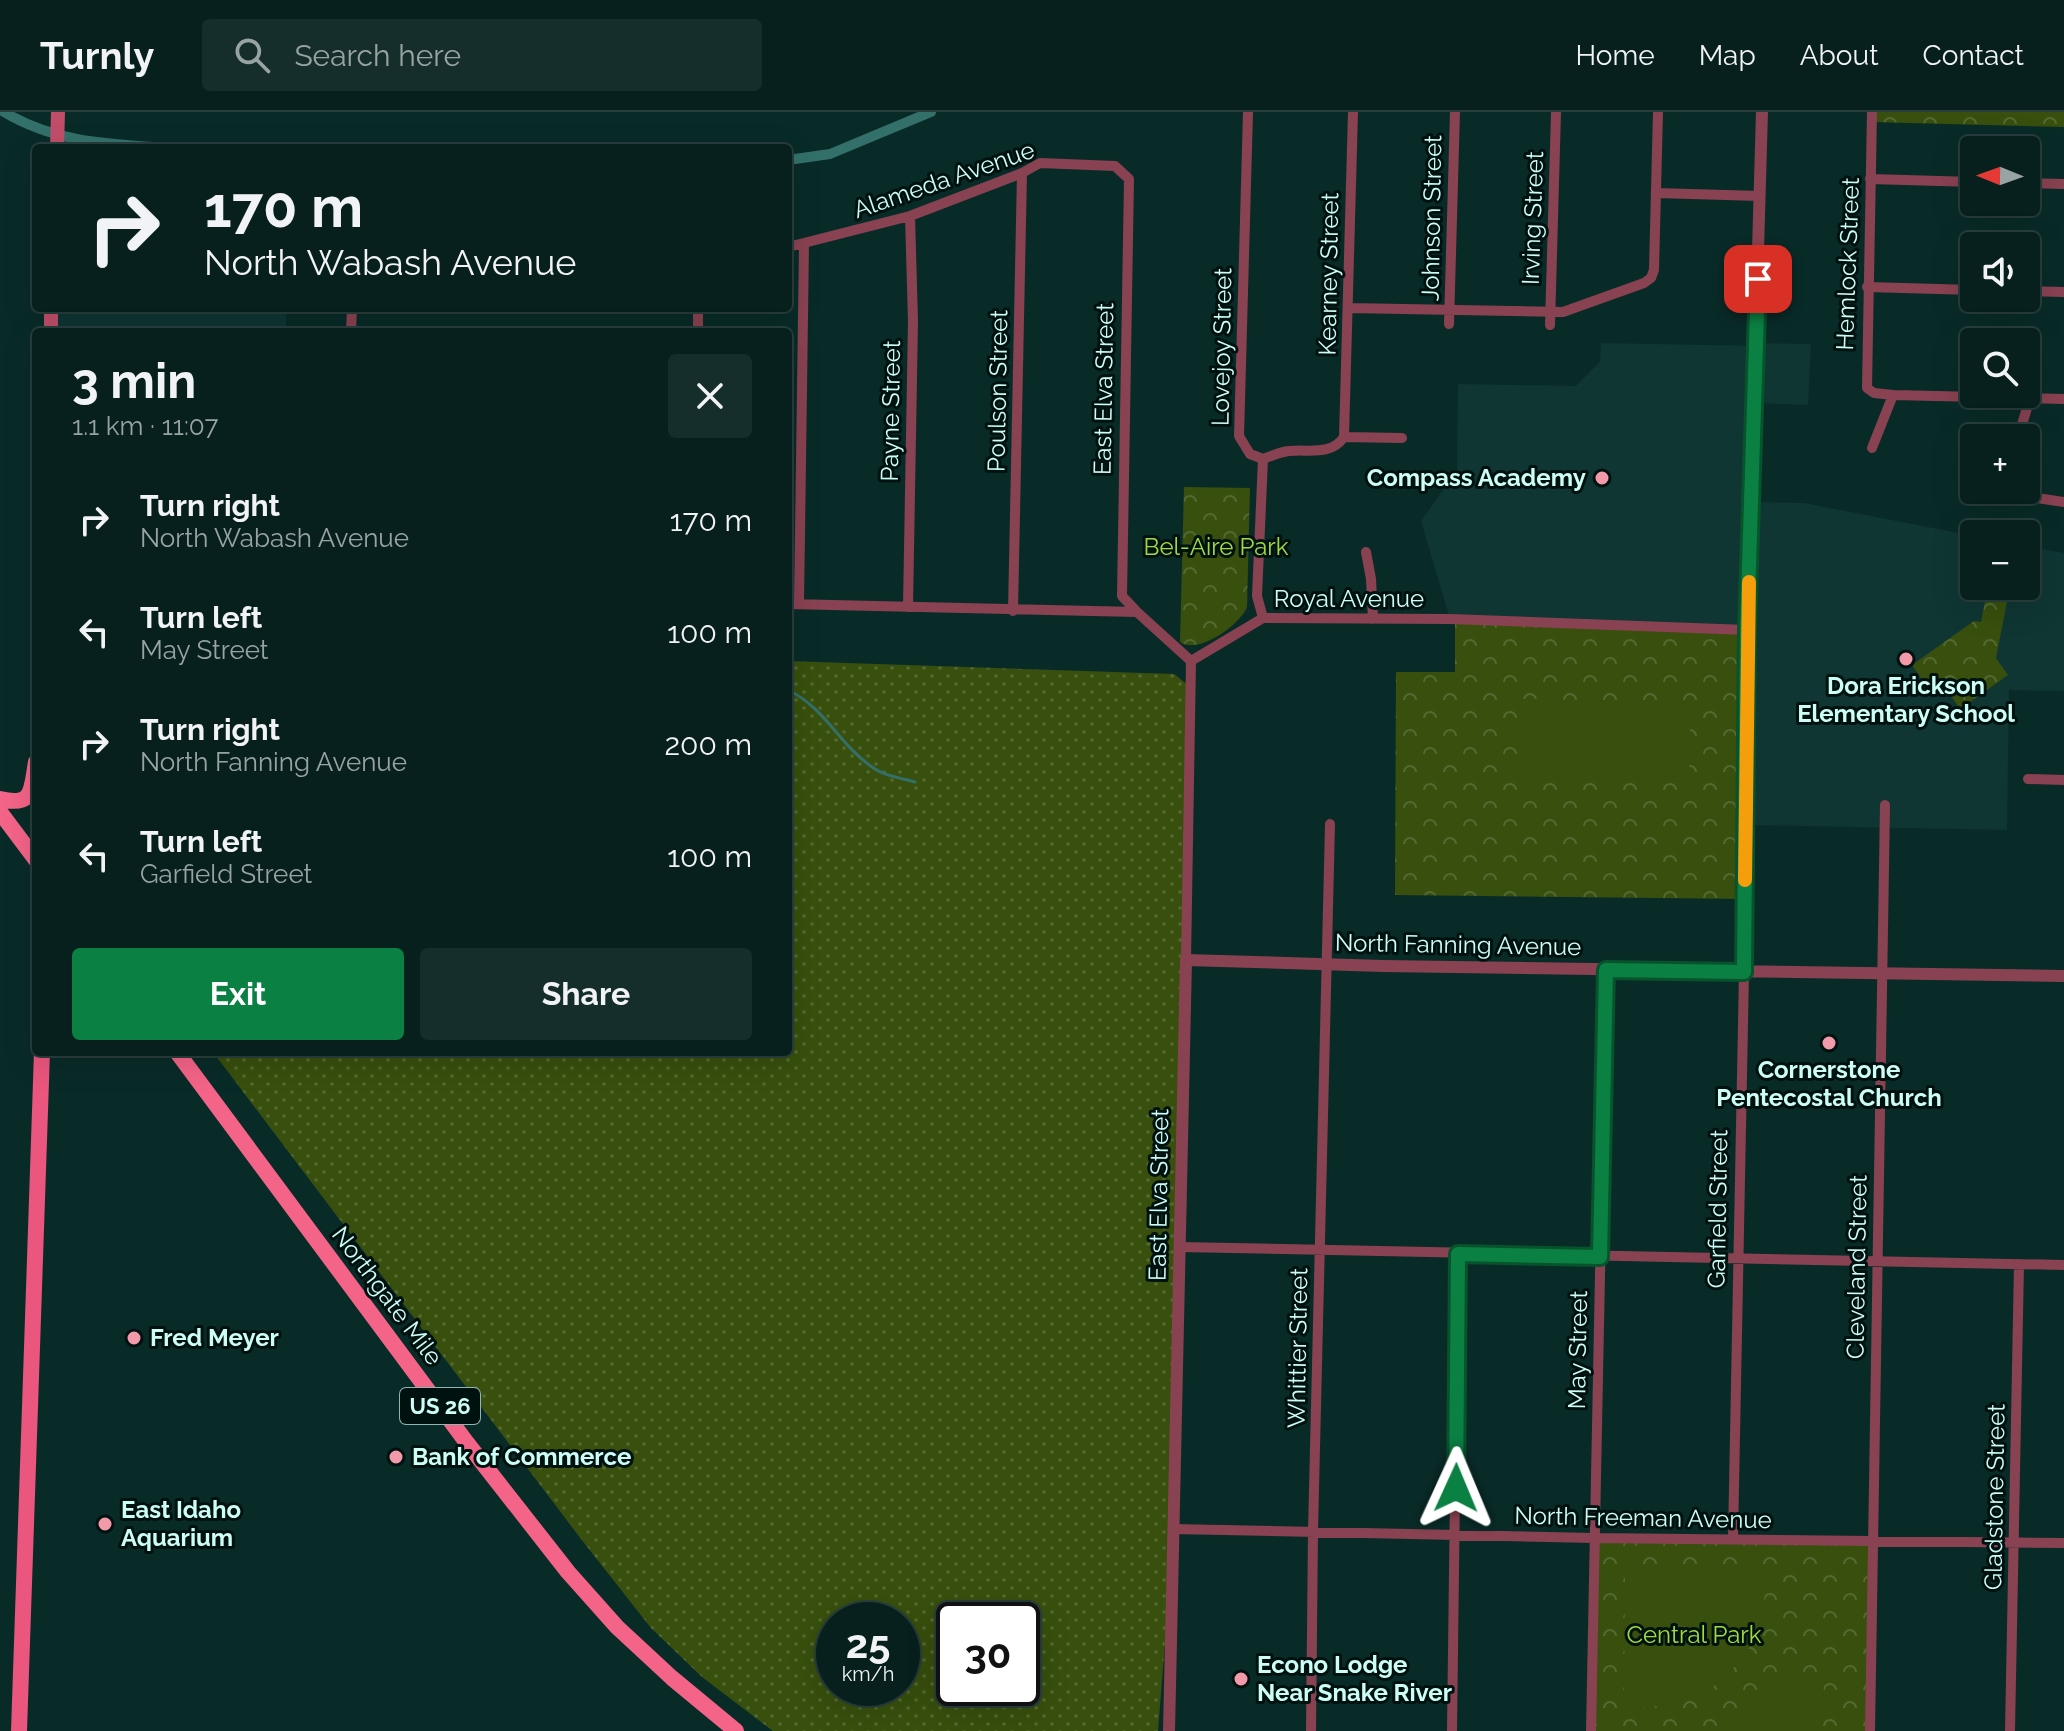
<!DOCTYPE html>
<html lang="en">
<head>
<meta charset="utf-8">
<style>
	body { margin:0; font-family:Raleway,sans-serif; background:#152d2b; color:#f1f3f6; height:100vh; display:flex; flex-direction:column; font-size:30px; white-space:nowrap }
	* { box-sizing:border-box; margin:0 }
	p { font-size:26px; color:#98a3a4 }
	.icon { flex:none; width:44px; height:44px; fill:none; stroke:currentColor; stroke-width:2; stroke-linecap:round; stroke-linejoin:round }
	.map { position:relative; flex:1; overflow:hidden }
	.panel { position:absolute; left:32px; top:216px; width:760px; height:728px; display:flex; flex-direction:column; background:#07201e; border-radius:8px; box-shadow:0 8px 32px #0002,0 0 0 2px #283e3c }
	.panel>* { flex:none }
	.banner { position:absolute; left:32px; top:32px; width:760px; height:168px; border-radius:8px; box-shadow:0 8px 32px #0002,0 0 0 2px #283e3c; background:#07201e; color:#f1f3f6; overflow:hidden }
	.needle { width:52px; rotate:271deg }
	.buttons { position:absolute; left:1960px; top:24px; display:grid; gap:16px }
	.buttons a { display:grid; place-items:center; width:80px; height:80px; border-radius:8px; background:#07201e; box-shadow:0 8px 32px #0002,0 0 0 2px #283e3c; font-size:40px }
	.speed { position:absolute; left:816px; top:1490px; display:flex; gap:16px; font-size:40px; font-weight:700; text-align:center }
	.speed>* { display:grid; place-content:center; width:104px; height:104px; border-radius:50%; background:#07201e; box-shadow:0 8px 32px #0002,0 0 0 2px #283e3c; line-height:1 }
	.speed small { font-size:20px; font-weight:400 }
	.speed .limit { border:4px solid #111; border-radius:12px; background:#fff; color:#111 }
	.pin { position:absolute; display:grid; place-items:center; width:68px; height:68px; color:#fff; margin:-34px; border-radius:16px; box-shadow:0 4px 12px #0006 }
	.me { position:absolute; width:88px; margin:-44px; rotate:1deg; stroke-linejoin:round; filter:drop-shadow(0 0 6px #0008) }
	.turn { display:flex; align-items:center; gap:28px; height:168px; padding:0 40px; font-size:36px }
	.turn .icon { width:104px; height:104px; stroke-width:2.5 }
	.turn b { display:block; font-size:56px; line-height:68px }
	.round { display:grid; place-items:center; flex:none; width:84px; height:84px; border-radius:8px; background:#152d2b }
	.summary { display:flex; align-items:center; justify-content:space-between; height:136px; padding:0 40px }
	h1 { font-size:48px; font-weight:700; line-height:60px }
	.primary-button { display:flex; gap:16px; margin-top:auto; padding:16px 40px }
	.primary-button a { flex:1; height:92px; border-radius:8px; background:#0b8043; color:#fff; font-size:32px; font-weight:700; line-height:92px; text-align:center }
	.primary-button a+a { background:#152d2b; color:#f1f3f6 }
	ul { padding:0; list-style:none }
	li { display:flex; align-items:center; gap:24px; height:112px; padding:0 40px }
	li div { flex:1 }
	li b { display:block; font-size:30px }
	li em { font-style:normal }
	header { display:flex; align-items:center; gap:48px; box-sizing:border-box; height:112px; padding:0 40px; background:#07201e; border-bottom:2px solid #283e3c }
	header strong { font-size:38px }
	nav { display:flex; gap:44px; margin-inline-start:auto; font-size:28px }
	.search { width:560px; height:72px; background:#152d2b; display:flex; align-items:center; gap:20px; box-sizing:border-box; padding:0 28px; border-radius:8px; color:#98a3a4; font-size:30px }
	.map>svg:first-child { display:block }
	.built { fill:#0f3633 }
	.grass { fill:url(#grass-dots); fill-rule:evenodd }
	.park { fill:url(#park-crowns) }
	.pitch { fill:#384f0d }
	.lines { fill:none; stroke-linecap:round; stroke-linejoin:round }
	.stream { stroke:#33706a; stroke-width:3 }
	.canal { stroke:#33706a; stroke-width:10 }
	.minor { stroke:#894251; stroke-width:10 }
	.tertiary { stroke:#894251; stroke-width:12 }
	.secondary { stroke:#c04e6a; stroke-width:14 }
	.primary { stroke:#ea567d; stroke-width:16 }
	.trunk { stroke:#f46488; stroke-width:16 }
	.route-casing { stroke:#07532c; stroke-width:20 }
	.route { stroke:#0b8043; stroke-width:14 }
	.slow { stroke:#f59e0b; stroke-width:14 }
	.poi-dot { fill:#f39aaa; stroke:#001210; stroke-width:3 }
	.labels { text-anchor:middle; stroke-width:6; stroke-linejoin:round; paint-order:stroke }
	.shield { fill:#001210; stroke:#90b6b2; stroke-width:2 }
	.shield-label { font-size:22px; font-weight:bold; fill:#cdfdf7 }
	.street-label { font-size:24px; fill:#cdfdf7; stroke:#001210 }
	.poi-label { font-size:24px; font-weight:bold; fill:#cdfdf7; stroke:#001210; text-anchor:start }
	.park-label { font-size:24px; fill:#a2db41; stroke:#001210 }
</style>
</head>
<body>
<header>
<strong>Turnly</strong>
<div class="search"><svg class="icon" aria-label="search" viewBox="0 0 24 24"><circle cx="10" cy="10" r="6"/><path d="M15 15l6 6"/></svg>Search here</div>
<nav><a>Home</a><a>Map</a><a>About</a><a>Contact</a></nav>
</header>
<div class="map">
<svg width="2064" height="1619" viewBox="0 0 2064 1619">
	<defs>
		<pattern id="grass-dots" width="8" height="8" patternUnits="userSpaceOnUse" patternTransform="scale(2)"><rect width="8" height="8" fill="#384f0d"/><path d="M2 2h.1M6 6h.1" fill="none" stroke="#546931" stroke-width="1.8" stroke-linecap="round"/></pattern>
		<pattern id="park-crowns" width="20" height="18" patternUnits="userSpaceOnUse" patternTransform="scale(2)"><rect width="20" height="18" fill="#384f0d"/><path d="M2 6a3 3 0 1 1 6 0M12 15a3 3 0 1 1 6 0" fill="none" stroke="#546931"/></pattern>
	</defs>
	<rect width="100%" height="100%" fill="#092b28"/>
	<!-- built -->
	<path class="built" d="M51,196H286V220H51Z
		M1601,231L1757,234V231L1811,232L1808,293L1756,291L1752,390L1804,391L1974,424V474H2026V434L2064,441V579L2009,578L2007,718L1746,713L1450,507L1421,409L1457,358L1458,272L1576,274L1600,250Z"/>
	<!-- grass -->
	<path class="grass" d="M788,549L1174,562L1192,576L1174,1417L1158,1619H773L702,1565L651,1516L581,1427L213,940H788ZM834,1508H902V1576H834ZM954,1508H1022V1576H954Z"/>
	<!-- park -->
	<path class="park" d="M1872,0H2064V15L1872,10Z
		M1184,375L1250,376L1247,495C1240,513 1198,543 1180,530Z
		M1988,474H2010L1996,546L2008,563L1960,597L1942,571L1930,579L1912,553L1974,509L1981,510Z
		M1455,508L1747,518L1745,787L1395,783L1396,560H1455Z
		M1594,1426L1873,1430L1870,1619H1591Z"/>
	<!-- pitch -->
	<path class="pitch" d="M1522,587L1691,591L1689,665L1521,661Z
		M1632,1456L1767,1460L1762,1506L1745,1545L1714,1574L1674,1592L1624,1598L1625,1465Z
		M1824,1565L1822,1619H1735C1747,1577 1784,1563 1824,1565Z"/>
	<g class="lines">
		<!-- stream -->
		<path class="stream" d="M788,578C824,595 840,633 872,655C884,664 901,666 915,670"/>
		<!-- canal -->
		<path class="canal" d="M4,0C56,31 108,32 167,36
			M788,48L830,42L931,0"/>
		<!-- minor -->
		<path class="minor" d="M1248,0L1239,324L1250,342L1263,347
			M1872,0L1867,276L1874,281L1893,283L2064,287
			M1870,67L1974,70
			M2026,71L2064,72
			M1656,81L1760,84
			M788,135L910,104L1022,61L1040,51L1115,54L1129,67L1122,484L1137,500
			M1867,175L1974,178
			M2026,179L2064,180
			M1348,196L1563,200L1644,171L1651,166L1654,158L1658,0
			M1449,212L1455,0
			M1550,213L1556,0
			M351,220L352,196
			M698,220V196
			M1344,325L1353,0
			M2018,326L2030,286
			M1872,336L1893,283
			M1263,347L1257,484L1263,506
			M1263,347C1271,344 1280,340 1289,339C1309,337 1331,344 1344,325L1402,326
			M2023,378L2037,386L2064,390
			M1366,440L1371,467L1373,507
			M788,492L1137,500L1191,549
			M799,492L804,132
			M908,495L913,209L910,104
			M1013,499L1022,61
			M1191,549L1263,506L1450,507L1747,518
			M2028,667L2064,668
			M1186,848L1191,549
			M1180,1135L2064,1153
			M1174,1417L1594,1426L2064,1431
			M1733,1427L1744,860
			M1311,1619L1313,1419L1330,712
			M1452,1619L1458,1142
			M1591,1619L1606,858
			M1870,1619L1885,693
			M2010,1619L2019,1152"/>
		<!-- tertiary -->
		<path class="tertiary" d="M1744,860L1747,518L1762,0
			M1169,1619L1186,848L1383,854L2064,864"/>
		<!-- secondary -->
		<path class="secondary" d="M57,36L58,0
			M51,220V196"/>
		<!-- primary -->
		<path class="primary" d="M19,1619L42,940"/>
		<!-- trunk -->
		<path class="trunk" d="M0,687C34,695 31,678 36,650
			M0,700L36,748
			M177,940L467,1331L568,1460L617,1515L672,1566L736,1619"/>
	</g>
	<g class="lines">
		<!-- route casing -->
		<g class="route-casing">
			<path id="route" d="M1456,1376L1458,1142L1600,1145L1606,858L1744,860L1747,518L1758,167"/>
		</g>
		<!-- route -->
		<use href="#route" class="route"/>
		<!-- slow -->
		<path class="slow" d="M1745,768L1749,470"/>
	</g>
	<!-- markers -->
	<g class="poi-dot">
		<circle cx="1602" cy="366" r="8"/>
		<circle cx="1906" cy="547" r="8"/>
		<circle cx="1829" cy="931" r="8"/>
		<circle cx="134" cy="1226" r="8"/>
		<circle cx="396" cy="1345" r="8"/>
		<circle cx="105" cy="1412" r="8"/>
		<circle cx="1241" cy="1567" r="8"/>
	</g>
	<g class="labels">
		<!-- shield labels -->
		<rect class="shield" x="400" y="1276" width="80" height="36" rx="6"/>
		<g class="shield-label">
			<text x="440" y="1302">US 26</text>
		</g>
		<!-- street labels -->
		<g class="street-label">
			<text transform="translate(944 68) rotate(-19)" y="8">Alameda Avenue</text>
			<text transform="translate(1432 106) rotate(-89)" y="8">Johnson Street</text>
			<text transform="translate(1533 106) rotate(-88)" y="8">Irving Street</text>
			<text transform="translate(1848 152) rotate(-88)" y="8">Hemlock Street</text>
			<text transform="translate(1329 162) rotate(-89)" y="8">Kearney Street</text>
			<text transform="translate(1222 235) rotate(-89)" y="8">Lovejoy Street</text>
			<text transform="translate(1104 277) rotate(-89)" y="8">East Elva Street</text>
			<text transform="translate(998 279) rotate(-89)" y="8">Poulson Street</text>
			<text transform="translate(891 299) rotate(-89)" y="8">Payne Street</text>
			<text x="1349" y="495">Royal Avenue</text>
			<text transform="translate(1458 833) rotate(1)" y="8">North Fanning Avenue</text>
			<text transform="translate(1159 1083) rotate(-89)" y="8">East Elva Street</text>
			<text transform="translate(1718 1097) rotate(-89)" y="8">Garfield Street</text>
			<text transform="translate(1857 1155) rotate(-89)" y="8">Cleveland Street</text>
			<text transform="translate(387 1184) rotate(53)" y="8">Northgate Mile</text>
			<text transform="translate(1298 1236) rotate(-89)" y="8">Whittier Street</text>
			<text transform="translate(1578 1238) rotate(-89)" y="8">May Street</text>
			<text transform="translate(1995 1385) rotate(-89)" y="8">Gladstone Street</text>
			<text transform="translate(1643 1406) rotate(1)" y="8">North Freeman Avenue</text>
		</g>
		<!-- poi labels -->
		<g class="poi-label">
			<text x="1586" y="374" text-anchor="end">Compass Academy</text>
			<text x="1906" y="582" text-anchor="middle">Dora Erickson<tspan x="1906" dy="28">Elementary School</tspan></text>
			<text x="1829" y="966" text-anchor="middle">Cornerstone<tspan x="1829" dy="28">Pentecostal Church</tspan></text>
			<text x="150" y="1234">Fred Meyer</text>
			<text x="412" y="1353">Bank of Commerce</text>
			<text x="121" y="1406">East Idaho<tspan x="121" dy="28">Aquarium</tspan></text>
			<text x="1257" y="1561">Econo Lodge<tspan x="1257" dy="28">Near Snake River</tspan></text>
		</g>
		<!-- park labels -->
		<g class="park-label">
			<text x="1216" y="443">Bel-Aire Park</text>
			<text x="1694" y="1531">Central Park</text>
		</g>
	</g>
</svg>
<div class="buttons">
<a><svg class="needle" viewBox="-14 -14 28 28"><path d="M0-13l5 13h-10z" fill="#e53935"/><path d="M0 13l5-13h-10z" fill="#98a3a4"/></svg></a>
<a><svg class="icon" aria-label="sound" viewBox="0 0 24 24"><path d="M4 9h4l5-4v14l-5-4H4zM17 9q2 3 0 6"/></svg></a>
<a><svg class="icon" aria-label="search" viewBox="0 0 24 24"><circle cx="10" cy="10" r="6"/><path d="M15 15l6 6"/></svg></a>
<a>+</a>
<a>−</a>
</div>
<div class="speed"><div>25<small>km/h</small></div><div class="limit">30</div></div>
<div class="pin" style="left:1758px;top:167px;background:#d93025"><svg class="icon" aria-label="arrive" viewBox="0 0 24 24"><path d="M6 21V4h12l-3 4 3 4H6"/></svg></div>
<svg class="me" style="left:1456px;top:1376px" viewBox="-20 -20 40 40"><path d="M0-17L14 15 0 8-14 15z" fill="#0b8043" stroke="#fff" stroke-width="4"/></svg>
<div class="banner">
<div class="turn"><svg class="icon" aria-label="right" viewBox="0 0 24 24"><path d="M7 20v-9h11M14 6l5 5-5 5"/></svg><div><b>170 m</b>North Wabash Avenue</div></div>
</div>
<section class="panel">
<div class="summary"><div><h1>3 min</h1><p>1.1 km · 11:07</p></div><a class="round"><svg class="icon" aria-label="close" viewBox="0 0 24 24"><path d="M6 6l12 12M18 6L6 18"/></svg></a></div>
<ul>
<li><svg class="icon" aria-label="right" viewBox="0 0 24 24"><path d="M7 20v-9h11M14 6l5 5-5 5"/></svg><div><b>Turn right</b><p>North Wabash Avenue</p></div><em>170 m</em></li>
<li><svg class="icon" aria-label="left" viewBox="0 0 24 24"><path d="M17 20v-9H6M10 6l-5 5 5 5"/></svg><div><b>Turn left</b><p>May Street</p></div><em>100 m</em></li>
<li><svg class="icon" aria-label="right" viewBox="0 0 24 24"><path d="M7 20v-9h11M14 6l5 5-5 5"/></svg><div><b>Turn right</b><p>North Fanning Avenue</p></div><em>200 m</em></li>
<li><svg class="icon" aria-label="left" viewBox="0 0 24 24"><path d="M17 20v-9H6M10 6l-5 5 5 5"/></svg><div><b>Turn left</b><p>Garfield Street</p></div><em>100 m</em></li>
</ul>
<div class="primary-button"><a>Exit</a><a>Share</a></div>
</section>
</div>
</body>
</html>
